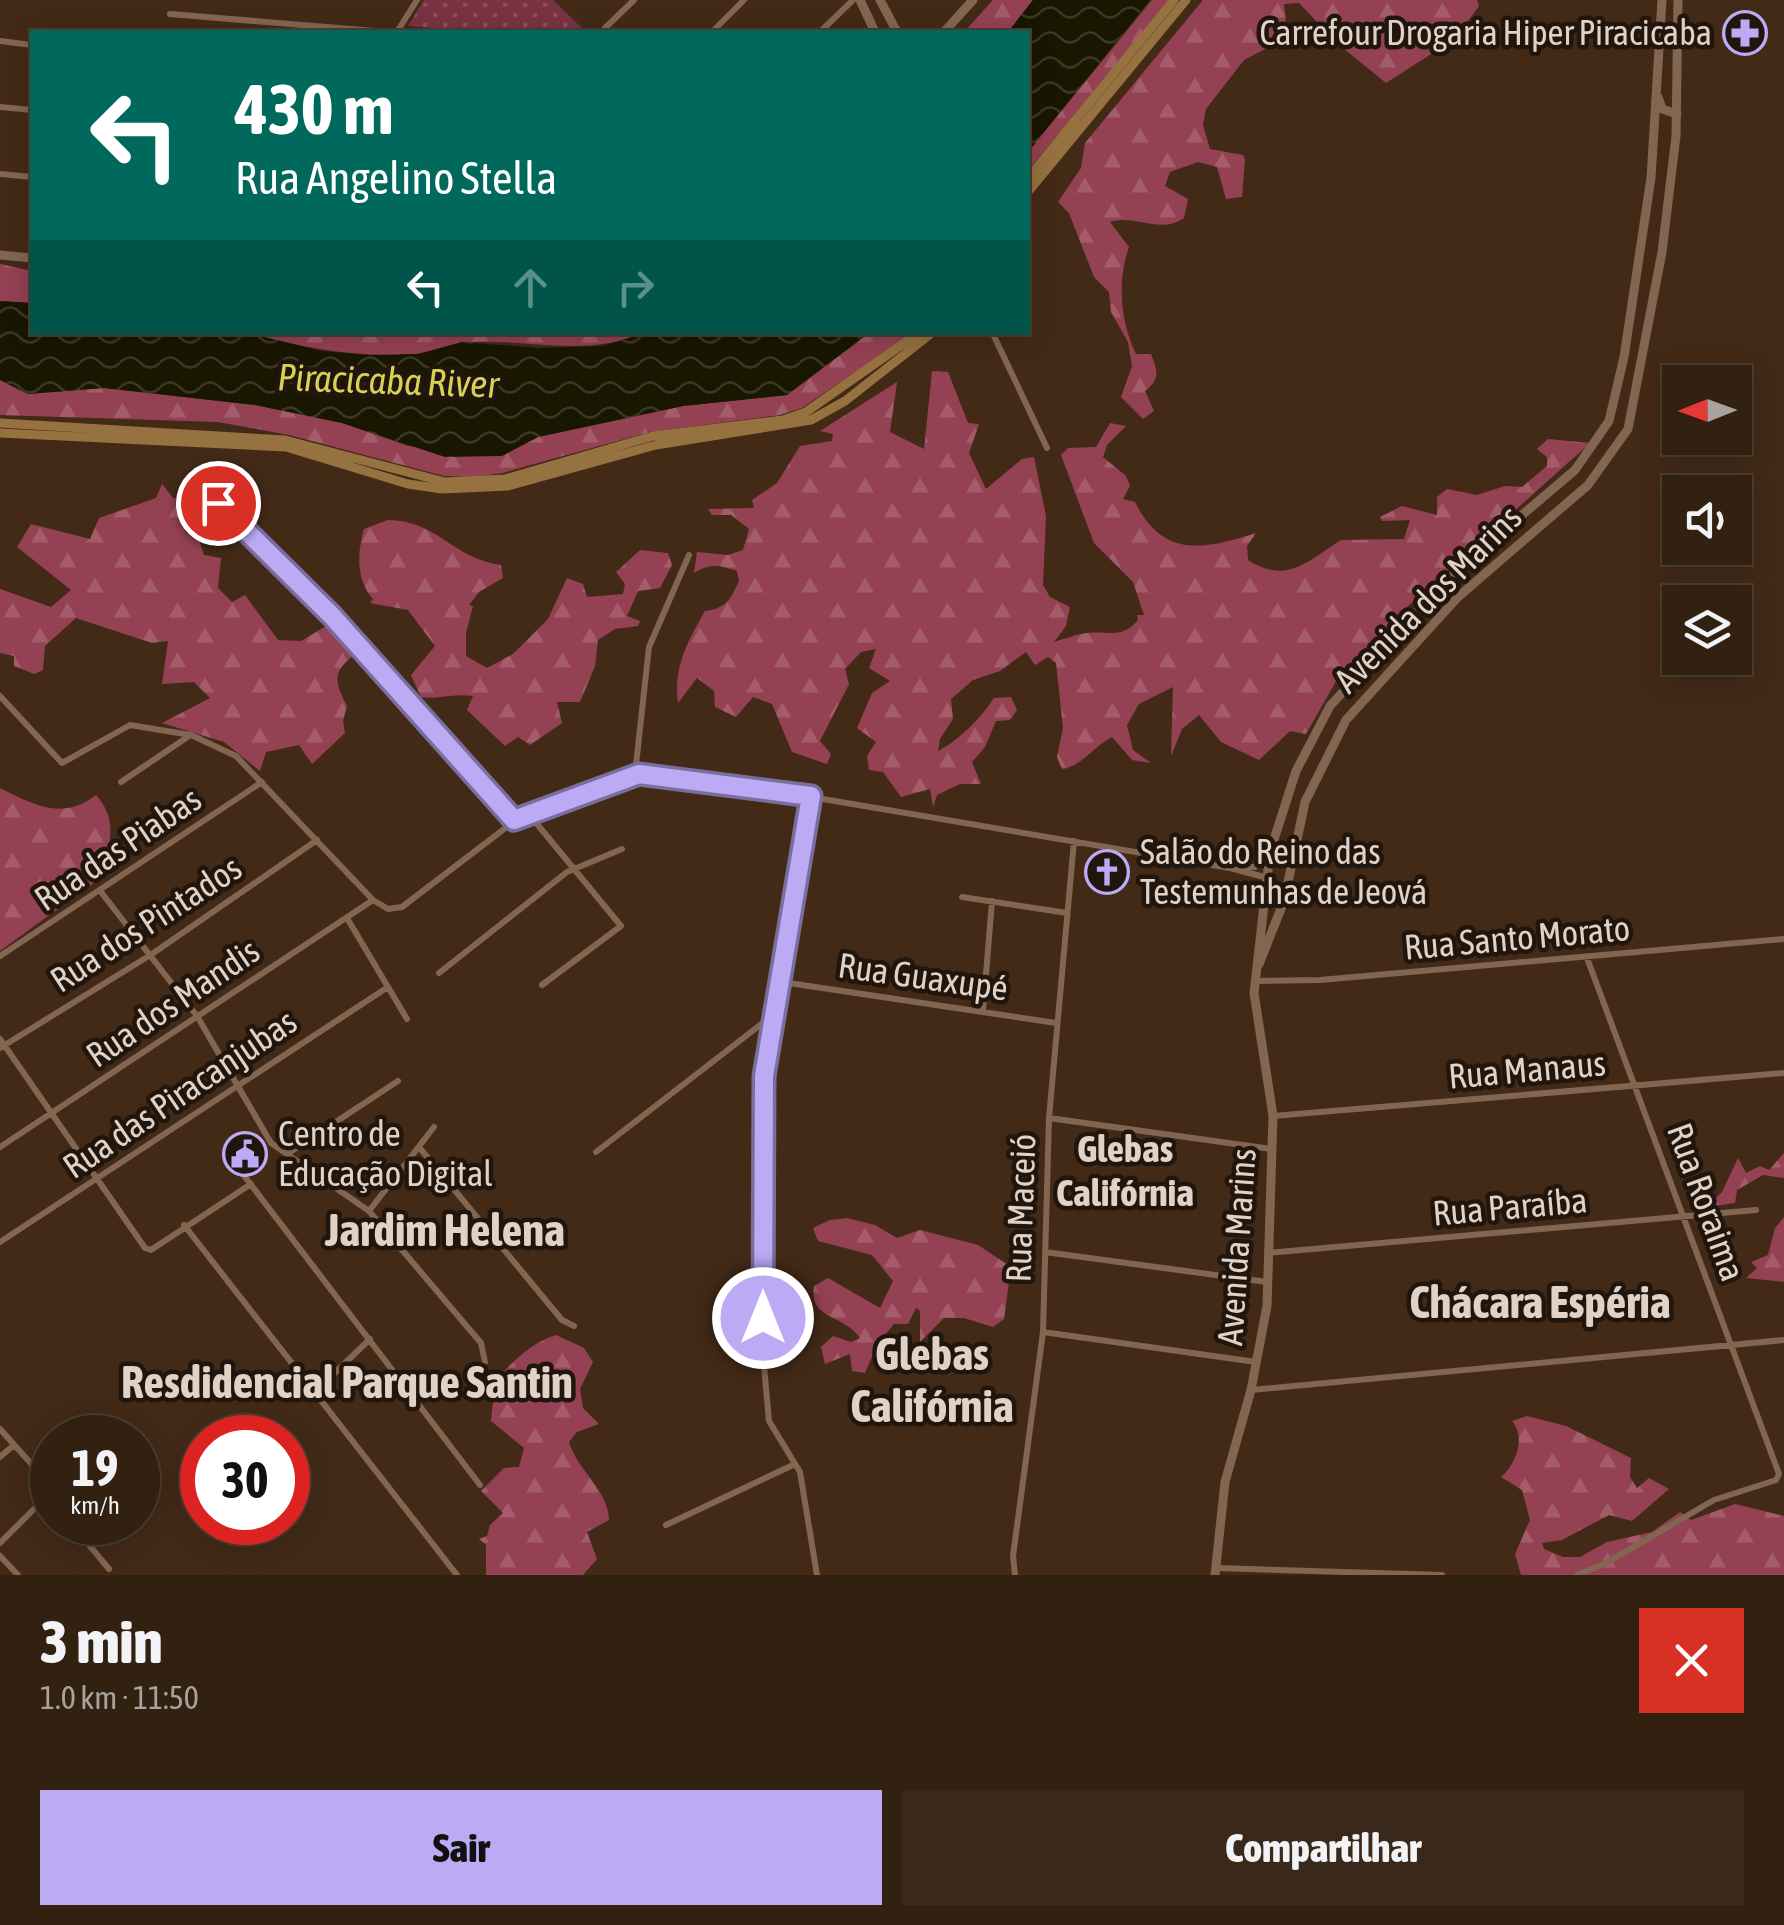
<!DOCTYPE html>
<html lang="pt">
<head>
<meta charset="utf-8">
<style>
	body { margin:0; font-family:"Asap Condensed",sans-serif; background:#3a281a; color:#f1f3f6; height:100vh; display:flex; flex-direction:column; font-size:38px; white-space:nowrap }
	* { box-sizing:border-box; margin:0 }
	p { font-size:32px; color:#a8a39f }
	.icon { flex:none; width:55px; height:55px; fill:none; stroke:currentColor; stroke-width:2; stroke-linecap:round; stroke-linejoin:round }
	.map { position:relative; height:1575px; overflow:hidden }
	.sheet { display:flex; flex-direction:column; background:#322011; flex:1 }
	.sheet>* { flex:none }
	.hud { position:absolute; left:30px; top:30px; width:1000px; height:305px; border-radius:0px; box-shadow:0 5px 25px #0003,0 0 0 2px #4d3e31; background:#00695c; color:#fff; overflow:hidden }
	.needle { width:65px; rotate:269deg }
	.controls { position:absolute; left:1662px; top:365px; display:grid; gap:20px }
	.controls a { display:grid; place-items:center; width:90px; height:90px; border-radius:0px; background:#322011; box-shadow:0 5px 25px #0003,0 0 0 2px #4d3e31; font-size:50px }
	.speed { position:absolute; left:30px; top:1415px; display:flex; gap:20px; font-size:50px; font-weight:700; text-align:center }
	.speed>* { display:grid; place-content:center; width:130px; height:130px; border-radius:50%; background:#322011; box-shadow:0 5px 25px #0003,0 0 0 2px #4d3e31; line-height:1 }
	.speed small { font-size:25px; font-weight:400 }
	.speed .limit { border:15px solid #d22; background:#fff; color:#111 }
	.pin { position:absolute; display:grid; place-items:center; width:85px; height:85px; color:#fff; margin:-42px; border:5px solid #fff; border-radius:50%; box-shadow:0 2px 10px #0007 }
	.me { position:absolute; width:110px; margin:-55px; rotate:0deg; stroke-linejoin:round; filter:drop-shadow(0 0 8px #0008) }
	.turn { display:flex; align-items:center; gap:35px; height:210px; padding:0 40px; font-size:45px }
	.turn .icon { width:130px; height:130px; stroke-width:2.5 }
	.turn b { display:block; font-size:70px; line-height:85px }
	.lanes { display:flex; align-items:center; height:95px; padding:0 40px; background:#0003; justify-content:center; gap:50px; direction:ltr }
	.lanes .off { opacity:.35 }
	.round { display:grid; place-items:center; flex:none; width:105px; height:105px; border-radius:0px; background:#3a281a }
	.overview { display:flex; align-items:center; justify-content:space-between; height:170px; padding:0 40px }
	h1 { font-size:60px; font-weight:800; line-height:75px }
	.action { display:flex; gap:20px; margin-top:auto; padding:20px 40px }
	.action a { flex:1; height:115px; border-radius:0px; background:#bcaaf5; color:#111; font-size:40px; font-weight:800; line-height:115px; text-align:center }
	.action a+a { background:#3a281a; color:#f1f3f6 }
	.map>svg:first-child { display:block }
	.forest { fill:url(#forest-firs) }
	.park { fill:url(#park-dots) }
	.water { fill:url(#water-waves) }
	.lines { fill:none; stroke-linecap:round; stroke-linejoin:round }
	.minor { stroke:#836652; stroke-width:6 }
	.tertiary { stroke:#836652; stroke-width:9 }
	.secondary { stroke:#967240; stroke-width:9 }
	.route-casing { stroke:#7a6e9f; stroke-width:25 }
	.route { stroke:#bcaaf5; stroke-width:18 }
	.labels { text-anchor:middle; stroke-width:9; stroke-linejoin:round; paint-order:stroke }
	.poi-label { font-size:35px; fill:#e2d2c6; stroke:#21160e; text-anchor:start }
	.street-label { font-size:35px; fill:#e2d2c6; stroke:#21160e }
	.water-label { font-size:38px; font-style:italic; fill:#d9d155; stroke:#21160e }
	.neighbourhood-label { font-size:38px; font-weight:bold; fill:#e2d2c6; stroke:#21160e }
	.district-label { font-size:45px; font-weight:bold; fill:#e2d2c6; stroke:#21160e }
</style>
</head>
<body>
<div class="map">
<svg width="1784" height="1575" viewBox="0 0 1784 1575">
	<defs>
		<pattern id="forest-firs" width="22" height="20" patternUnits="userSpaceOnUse" patternTransform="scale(2.5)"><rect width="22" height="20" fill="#954154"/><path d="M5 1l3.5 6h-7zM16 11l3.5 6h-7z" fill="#a45c6b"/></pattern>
		<pattern id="park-dots" width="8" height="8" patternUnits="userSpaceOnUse" patternTransform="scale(2.5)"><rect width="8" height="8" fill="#793343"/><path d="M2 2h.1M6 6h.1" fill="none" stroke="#8c505d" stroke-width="1.8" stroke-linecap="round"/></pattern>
		<pattern id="water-waves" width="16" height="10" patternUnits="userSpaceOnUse" patternTransform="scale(2.5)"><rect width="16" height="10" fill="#191700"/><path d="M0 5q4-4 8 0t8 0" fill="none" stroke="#3a3824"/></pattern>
	</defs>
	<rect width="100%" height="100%" fill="#432a17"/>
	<!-- forest -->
	<path class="forest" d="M993,0H1033L1008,32H964Z
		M1152,0H1171L1028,170V152Z
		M1203,0H1477L1479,6L1465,25L1448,33L1442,47L1386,83L1337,43L1299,3L1284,4L1286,23L1279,42L1244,60L1206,109L1203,125L1210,149L1243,155L1245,159L1242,197L1226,199L1217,167L1198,162L1170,172L1165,186L1188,199L1184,218C1159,235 1136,214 1110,222L1129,247C1117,280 1120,321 1136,354H1151C1158,372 1160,379 1145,391L1154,411L1143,419L1121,397L1132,366L1128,342L1111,312L1109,292L1094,277L1069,213L1058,202L1081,168L1085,143Z
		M0,264L32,271V303L0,301Z
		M248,333H647C581,357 538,340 473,342C453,342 434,353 413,354C356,358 303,348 248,333Z
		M869,333H913L802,408L780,415L650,432L502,473L474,477L444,476L289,435L218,422L0,415V380L28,394L104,388L255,405L342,423L408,446L502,456L538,437L683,406L787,395Z
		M932,371L948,372L968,423L979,424L969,453L986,489L1022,459L1034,457L1046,516L1043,585L1050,597L1070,607L1066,626L1054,642C1064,639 1075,635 1086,633C1109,630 1121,640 1138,620L1137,615H1144L1133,582L1094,543L1061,455L1068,448L1096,447L1110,423L1126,426L1107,445L1103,457L1126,476L1130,486L1123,499L1135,502C1164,561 1208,548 1256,533L1247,546L1248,560C1288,586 1310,559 1341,540L1404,539L1410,520L1382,521L1380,517L1402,506L1437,515V497L1447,489L1477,495L1505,486L1522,487L1547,466V457L1537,449L1548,439L1590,443L1406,608L1368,654L1343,669L1306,734L1290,731L1259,760L1221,742L1199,715L1182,729L1171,756L1173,687L1139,704L1127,725L1133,750L1151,763L1132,760L1112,737C1094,746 1081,767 1062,769L1057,757L1063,728L1056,663L1048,657L1035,665L1026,652L1000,671L973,680L951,699L953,719L940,739L938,751C958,741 982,717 994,698L1011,697L1017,710L1010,720L996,721L985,747L972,762L981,784H960L937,795L933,807L930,789L901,797L883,772L869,770L867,756L876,742L857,728L872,693L890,681L869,668L876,649L861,652L845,669L849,684L820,741L831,754L827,764L792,752L772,704L753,697L736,717L715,707L714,691L697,678L678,703C673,667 688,641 705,611C727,608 730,600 739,581L737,571C720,565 709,563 694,573L697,552L728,555L743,550L749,529L731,515H712L708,509L754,508L752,500L777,483L800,446L832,441L833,434L820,431L897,382L890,432L924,449Z
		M162,484L173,498L184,499L186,505L180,519L187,534L216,509L199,540L204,555L221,558L218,588L232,602L245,595L278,640L301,641L326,626L352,643L354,655C331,673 335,682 347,706L343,721L345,733L312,764L299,745L266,752L260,771L224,742L162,723L210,698L194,682L162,684L168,641L152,643L76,618L45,646L43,670L34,674L14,666V656L0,653V589L51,607L71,590L17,547L31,524L90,539L99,518L156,498Z
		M388,520C437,520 453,559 501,565L503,578L479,592L469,605L473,606L466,633V656L487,668L513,654L548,619L567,578L583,584L587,597L623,594L625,584L616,572L640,550L668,553L672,565L660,588L638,591L627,616L640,621L638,626L615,629L598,640L595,666L580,702H557L562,723L530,745L518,737L505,746L467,710L473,696C452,693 435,700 421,697L411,675L435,646L408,610L370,603L373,599C356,580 357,553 364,529Z
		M0,788C34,805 63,821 96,795C119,820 109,845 103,876L0,951Z
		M1784,1153V1178L1763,1175L1737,1190L1735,1203L1707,1207L1722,1192L1738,1158L1746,1173L1760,1166L1769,1170Z
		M1784,1217V1282L1746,1278L1757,1268L1751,1262L1768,1255L1775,1228Z
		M847,1218L875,1225L897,1238L920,1230L978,1245L1011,1267L1004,1319L993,1327L964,1318H944L920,1342V1311L916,1308L908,1324H894L878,1343L865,1373L852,1371L850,1354L825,1364L821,1347L833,1336L851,1342L860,1338C843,1313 809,1321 814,1286L828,1278L880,1308L893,1281L872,1255L818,1241L813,1228L830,1220Z
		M556,1335L584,1348L593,1362L580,1389L583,1408L599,1424L577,1432L569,1442C577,1470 609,1491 609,1520L587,1532L597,1559L583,1575H486V1545L479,1539L487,1536L490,1525L503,1513L481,1491L504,1468L519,1467L524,1448L491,1421L495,1381C511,1363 532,1342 556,1335Z
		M1527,1416L1566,1426L1631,1458L1630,1477L1637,1488L1649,1478L1669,1489L1632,1521L1609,1515L1562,1540L1542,1543L1544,1549L1563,1557H1580L1607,1542L1652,1532L1680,1512L1691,1520L1735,1504L1784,1516V1575H1521L1515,1554L1530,1520L1522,1490L1501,1477C1516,1464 1526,1438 1512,1421Z"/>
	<!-- park -->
	<path class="park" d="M424,0H553L586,32H479L408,26Z"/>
	<!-- water -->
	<path class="water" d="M1033,0H1150L1028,152V32H1008Z
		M0,301L32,303V332L248,333L322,351L369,355L418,354L462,342L539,348L603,346L647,332L869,333L787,395L683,406L538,437L502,456L445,457L342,423L255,405L104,388L28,394L0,380Z"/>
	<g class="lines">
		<!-- minor -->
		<path class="minor" d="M170,14L387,32
			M605,28L634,0
			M397,32L417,0
			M712,32L744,0
			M820,32L853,0
			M0,41L32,45
			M0,107L32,110
			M0,174L32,177
			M992,332L1047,448
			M218,503L332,616L514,820
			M0,696L62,763L130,725L191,735L236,756L373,900L388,909L402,907L521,816L639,773L811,797L1230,868L1268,878
			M635,774L649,647L689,555
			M121,782L189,736
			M811,797L764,1076L763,1355L769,1421L800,1472L817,1575
			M528,813L621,926L542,985
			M1236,867H1255L1268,854
			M101,892L197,1016L271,1143L369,1211L481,1343L485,1362
			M962,897L1067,913
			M347,918L407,1019
			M0,956L262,782
			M439,973L567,872L622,849
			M1255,981L1320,980L1784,939
			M782,982L1056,1023
			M983,1011L992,901
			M0,1039L145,1248L151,1250L251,1184
			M0,1048L152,954L317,840
			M1273,1116L1784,1073
			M1049,1118L1272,1149
			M0,1147L373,900
			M419,1147L562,1320L574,1326
			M596,1152L773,1015
			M287,1154L398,1081
			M242,1173L480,1485
			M369,1211L434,1127
			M184,1225L457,1575
			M0,1242L388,987
			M1045,1252L1267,1282
			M1268,1253L1756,1210
			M1043,1332L1256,1362
			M1251,1390L1784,1340
			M315,1392L370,1339
			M0,1429L52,1487
			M0,1457L14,1445
			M70,1522L109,1569
			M666,1525L795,1464
			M0,1543L52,1491
			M0,1556L18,1575
			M1217,1568L1442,1575
			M1015,1575L1013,1556L1043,1332L1049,1118L1074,841
			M1577,1575L1606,1563L1714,1500L1776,1480L1779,1474L1587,958"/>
		<!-- tertiary -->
		<path class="tertiary" d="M860,0L875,32
			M880,0L897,32
			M944,32L973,0
			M1658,97L1662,109L1677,114
			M0,255L32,258
			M1259,964L1284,901L1305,802L1346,720L1458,597L1588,485L1628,429L1662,252L1676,136L1678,0
			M1215,1575L1225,1482L1251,1390L1267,1306L1273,1116L1254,993L1270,852L1296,771L1330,706L1447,579L1575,470L1609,421L1624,357L1651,178L1662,0"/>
		<!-- secondary -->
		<path class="secondary" d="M1028,178L1174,0
			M1028,192L1186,0
			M0,423L285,440L445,482L505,479L653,436L783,420L806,412L920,332
			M0,433L286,447L408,484L442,489L508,486L656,445L811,420L845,401L933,332"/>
	</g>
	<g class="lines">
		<!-- route casing -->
		<g class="route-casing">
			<path id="route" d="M218,503L332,616L514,820L639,774L811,796L764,1076L763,1318"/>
		</g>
		<!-- route -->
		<use href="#route" class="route"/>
	</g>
	<!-- icons -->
	<defs>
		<g id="pharmacy-ring" transform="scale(2.25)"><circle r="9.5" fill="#21160e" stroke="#bcaaf5" stroke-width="1.5"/><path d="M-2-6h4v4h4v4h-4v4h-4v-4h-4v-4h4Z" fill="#bcaaf5"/></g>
		<g id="church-ring" transform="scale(2.25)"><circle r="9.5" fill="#21160e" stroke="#bcaaf5" stroke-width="1.5"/><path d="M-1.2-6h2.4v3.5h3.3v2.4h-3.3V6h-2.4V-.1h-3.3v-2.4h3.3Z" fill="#bcaaf5"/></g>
		<g id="civic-ring" transform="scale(2.25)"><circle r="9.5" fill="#21160e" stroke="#bcaaf5" stroke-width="1.5"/><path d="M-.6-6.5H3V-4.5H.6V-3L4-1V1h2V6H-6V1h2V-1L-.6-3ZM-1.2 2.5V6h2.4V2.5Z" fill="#bcaaf5"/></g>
	</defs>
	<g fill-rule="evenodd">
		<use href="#pharmacy-ring" x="1745" y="33"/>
		<use href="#church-ring" x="1107" y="872"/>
		<use href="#civic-ring" x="245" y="1154"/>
	</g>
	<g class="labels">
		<!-- poi labels -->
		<g class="poi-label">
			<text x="1712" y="45" text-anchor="end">Carrefour Drogaria Hiper Piracicaba</text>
			<text x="1140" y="864">Salão do Reino das<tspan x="1140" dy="40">Testemunhas de Jeová</tspan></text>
			<text x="278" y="1146">Centro de<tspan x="278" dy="40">Educação Digital</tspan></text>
		</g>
		<!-- street labels -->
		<g class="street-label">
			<text transform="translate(1428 599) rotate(-45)" y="12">Avenida dos Marins</text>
			<text transform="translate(118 849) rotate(-34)" y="12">Rua das Piabas</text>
			<text transform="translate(146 924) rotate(-33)" y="12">Rua dos Pintados</text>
			<text transform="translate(1517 938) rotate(-5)" y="12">Rua Santo Morato</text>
			<text transform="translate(923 977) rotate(8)" y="12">Rua Guaxupé</text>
			<text transform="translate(173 1003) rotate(-34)" y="12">Rua dos Mandis</text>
			<text transform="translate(1527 1070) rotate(-5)" y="12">Rua Manaus</text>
			<text transform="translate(180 1094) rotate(-34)" y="12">Rua das Piracanjubas</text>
			<text transform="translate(1706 1202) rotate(70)" y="12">Rua Roraima</text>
			<text transform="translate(1510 1207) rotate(-5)" y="12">Rua Paraíba</text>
			<text transform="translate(1021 1208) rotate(-88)" y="12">Rua Maceió</text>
			<text transform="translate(1237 1247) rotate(-86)" y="12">Avenida Marins</text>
		</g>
		<!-- water labels -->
		<g class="water-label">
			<text transform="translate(388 381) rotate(2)" y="13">Piracicaba River</text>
		</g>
		<!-- neighbourhood labels -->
		<g class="neighbourhood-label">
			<text x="1125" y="1162">Glebas<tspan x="1125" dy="44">Califórnia</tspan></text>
		</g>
		<!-- district labels -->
		<g class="district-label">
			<text x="445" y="1246">Jardim Helena</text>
			<text x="1540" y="1318">Chácara Espéria</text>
			<text x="932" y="1370">Glebas<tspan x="932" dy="52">Califórnia</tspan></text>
			<text x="347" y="1398">Resdidencial Parque Santin</text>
		</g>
	</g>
</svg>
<div class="controls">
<a><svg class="needle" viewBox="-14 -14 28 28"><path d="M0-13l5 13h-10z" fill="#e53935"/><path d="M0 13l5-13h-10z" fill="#a8a39f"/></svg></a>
<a><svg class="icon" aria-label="sound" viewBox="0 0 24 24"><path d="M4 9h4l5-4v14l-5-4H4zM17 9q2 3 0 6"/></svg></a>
<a><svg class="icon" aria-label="layers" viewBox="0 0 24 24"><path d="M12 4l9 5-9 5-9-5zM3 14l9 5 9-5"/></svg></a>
</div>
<div class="speed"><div>19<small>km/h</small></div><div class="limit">30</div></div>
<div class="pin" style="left:218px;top:503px;background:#d93025"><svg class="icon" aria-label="arrive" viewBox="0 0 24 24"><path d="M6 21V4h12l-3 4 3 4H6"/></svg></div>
<svg class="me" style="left:763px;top:1318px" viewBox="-20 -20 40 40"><circle r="17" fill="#bcaaf5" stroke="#fff" stroke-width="3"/><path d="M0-11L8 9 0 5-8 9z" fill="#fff"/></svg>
<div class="hud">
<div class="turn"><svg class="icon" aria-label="left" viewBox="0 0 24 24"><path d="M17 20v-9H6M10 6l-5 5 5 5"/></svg><div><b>430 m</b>Rua Angelino Stella</div></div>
<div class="lanes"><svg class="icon" aria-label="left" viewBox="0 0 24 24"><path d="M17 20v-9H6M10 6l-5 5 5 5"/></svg><svg class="icon off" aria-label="ahead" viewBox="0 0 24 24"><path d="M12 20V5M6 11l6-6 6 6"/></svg><svg class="icon off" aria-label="right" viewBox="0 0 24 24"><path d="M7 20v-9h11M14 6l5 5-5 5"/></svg></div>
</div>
</div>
<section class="sheet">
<div class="overview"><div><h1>3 min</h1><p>1.0 km · 11:50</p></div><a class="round" style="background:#d93025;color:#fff"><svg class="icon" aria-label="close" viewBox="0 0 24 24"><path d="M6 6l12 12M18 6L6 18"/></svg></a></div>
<div class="action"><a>Sair</a><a>Compartilhar</a></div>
</section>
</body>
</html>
